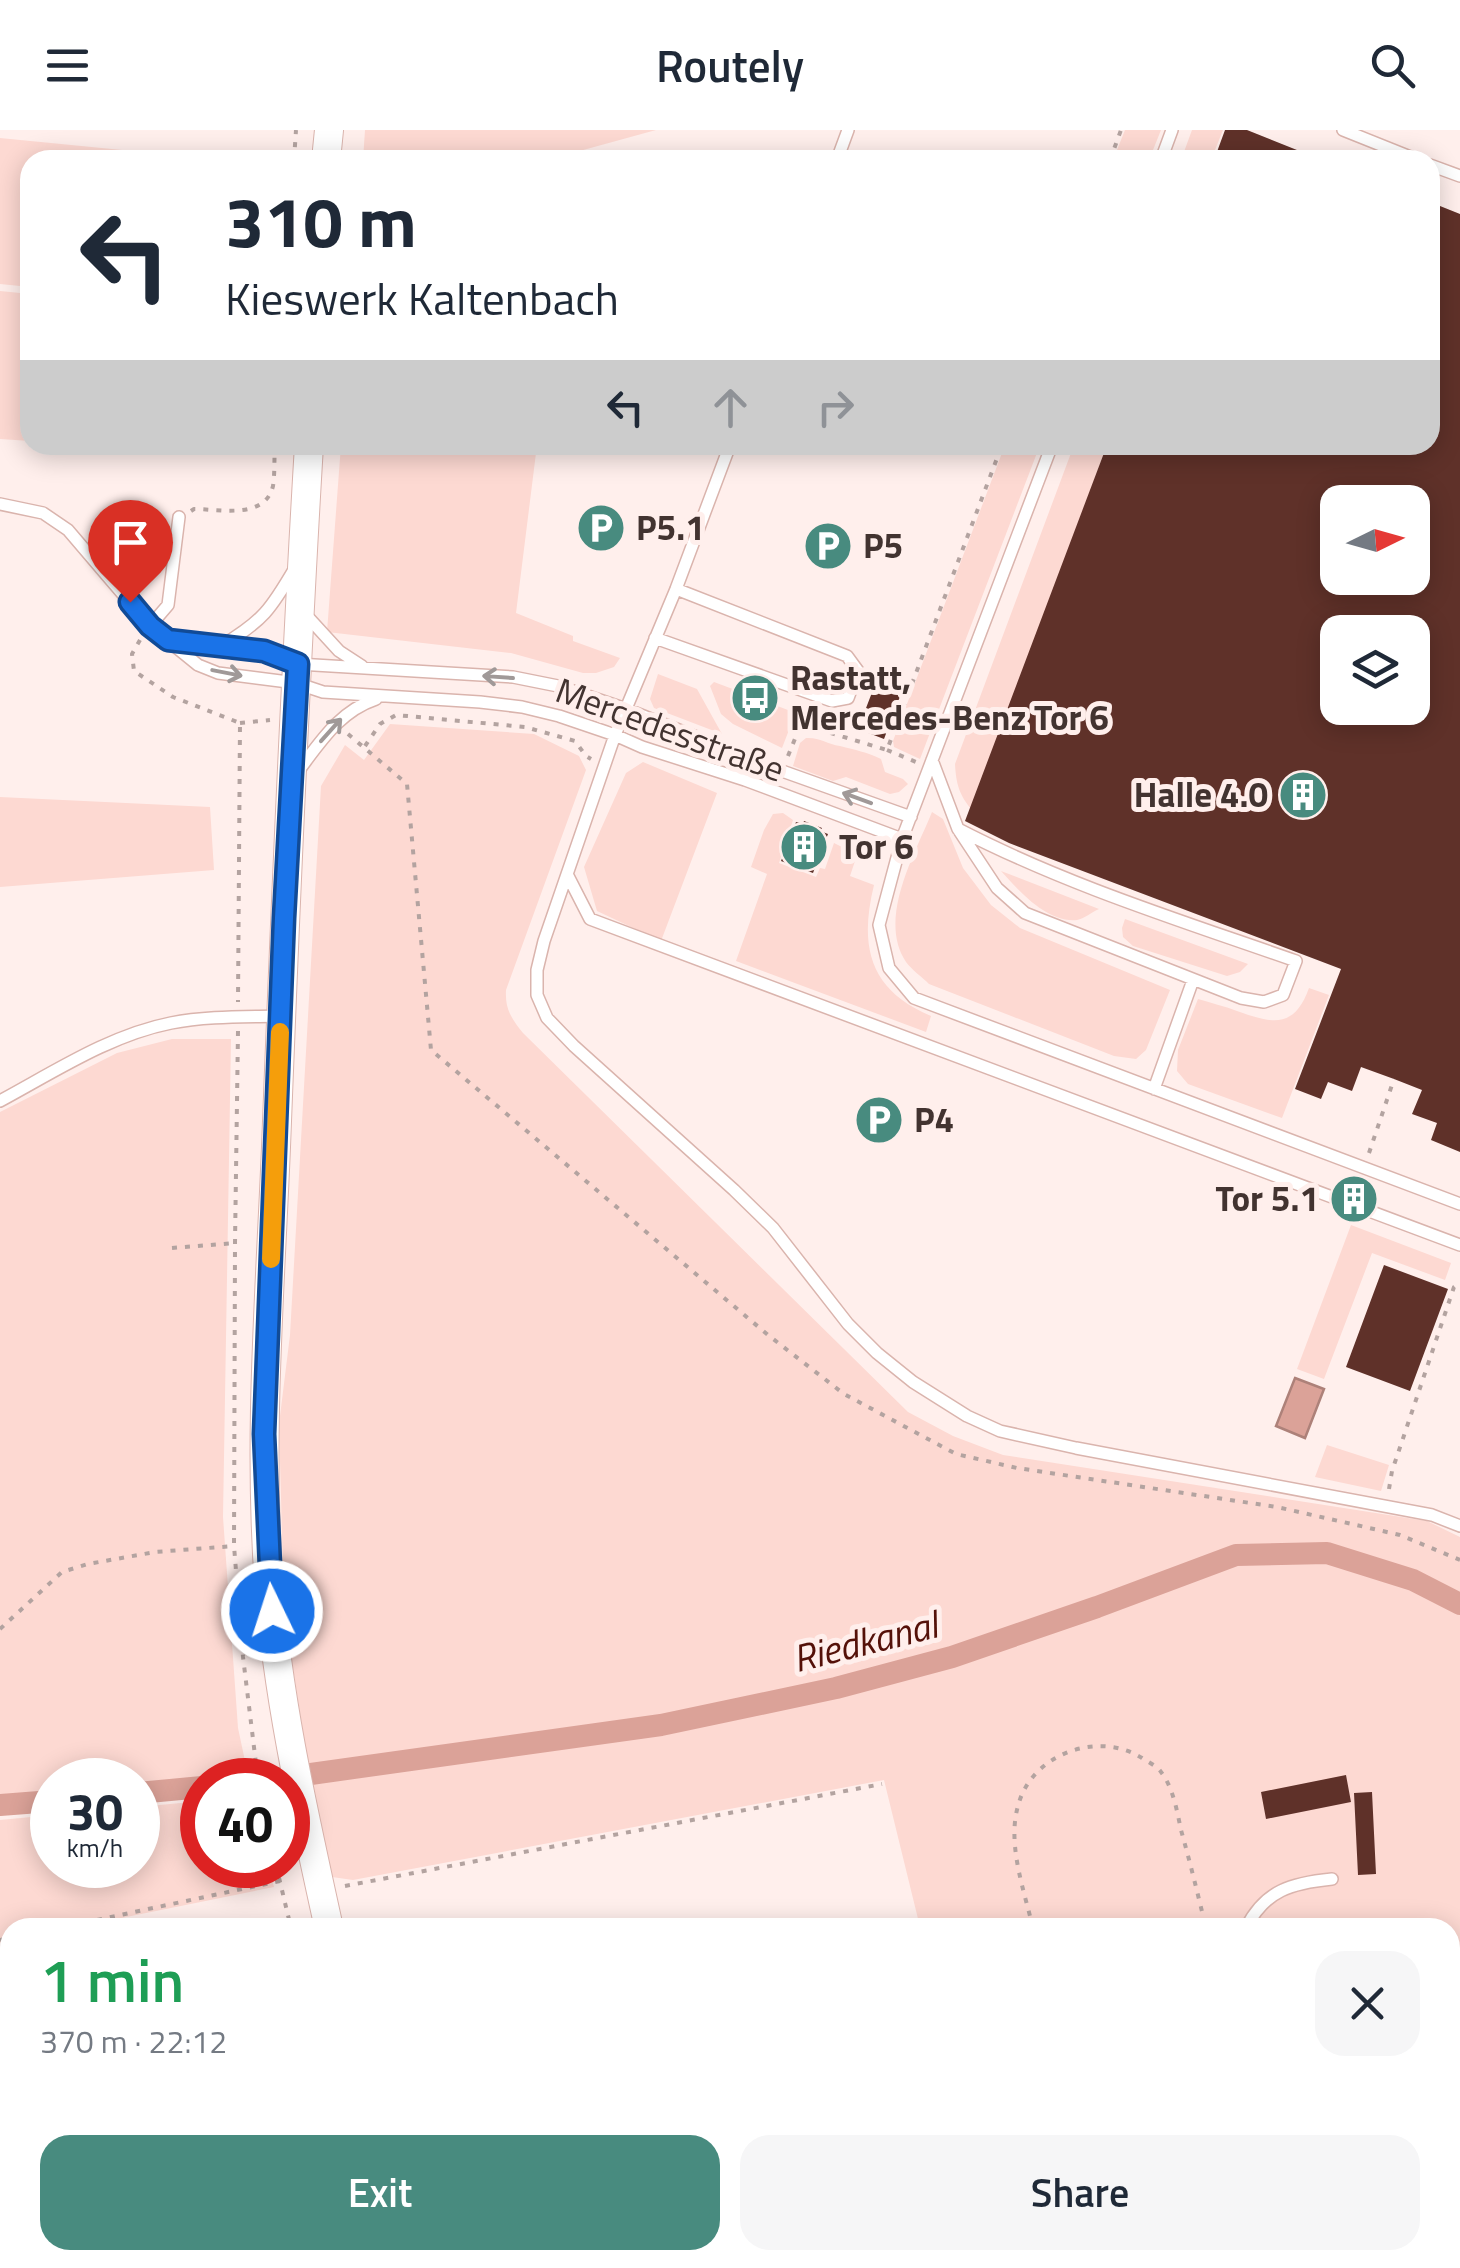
<!DOCTYPE html>
<html lang="en">
<head>
<meta charset="utf-8">
<style>
	body { margin:0; font-family:"Titillium Web",sans-serif; background:#f6f6f7; color:#1f2937; height:100vh; display:flex; flex-direction:column; font-size:38px; white-space:nowrap }
	* { box-sizing:border-box; margin:0 }
	p { font-size:32px; color:#747a83 }
	.icon { flex:none; width:55px; height:55px; fill:none; stroke:currentColor; stroke-width:2; stroke-linecap:round; stroke-linejoin:round }
	.map { position:relative; flex:1; overflow:hidden }
	.details { position:absolute; left:0px; top:1788px; width:1460px; height:352px; display:flex; flex-direction:column; background:#fff; border-radius:30px 30px 0 0; box-shadow:0 5px 25px #0003 }
	.details>* { flex:none }
	.banner { position:absolute; left:20px; top:20px; width:1420px; height:305px; border-radius:30px; box-shadow:0 5px 25px #0003; background:#fff; color:#1f2937; overflow:hidden }
	.needle { width:65px; rotate:85deg }
	.tools { position:absolute; left:1320px; top:355px; display:grid; gap:20px }
	.tools a { display:grid; place-items:center; width:110px; height:110px; border-radius:20px; background:#fff; box-shadow:0 5px 25px #0003; font-size:50px }
	.speed { position:absolute; left:30px; top:1628px; display:flex; gap:20px; font-size:50px; font-weight:700; text-align:center }
	.speed>* { display:grid; place-content:center; width:130px; height:130px; border-radius:50%; background:#fff; box-shadow:0 5px 25px #0003; line-height:1 }
	.speed small { font-size:25px; font-weight:400 }
	.speed .limit { border:15px solid #d22; background:#fff; color:#111 }
	.pin { position:absolute; display:grid; place-items:center; width:85px; height:85px; color:#fff; margin:-102px -42px; border-radius:50% 50% 50% 0; rotate:-45deg; box-shadow:0 0 10px #0007 }
	.pin .icon { rotate:45deg }
	.me { position:absolute; width:110px; margin:-55px; rotate:356deg; stroke-linejoin:round; filter:drop-shadow(0 0 8px #0008) }
	.turn { display:flex; align-items:center; gap:35px; height:210px; padding:0 40px; font-size:45px }
	.turn .icon { width:130px; height:130px; stroke-width:2.5 }
	.turn b { display:block; font-size:70px; line-height:85px }
	.lanes { display:flex; align-items:center; height:95px; padding:0 40px; background:#0003; justify-content:center; gap:50px; direction:ltr }
	.lanes .off { opacity:.35 }
	.round { display:grid; place-items:center; flex:none; width:105px; height:105px; border-radius:30px; background:#f6f6f7 }
	.head { display:flex; align-items:center; justify-content:space-between; height:170px; padding:0 40px }
	h1 { font-size:60px; font-weight:600; line-height:75px; color:#1e9e55 }
	.button { display:flex; gap:20px; margin-top:auto; padding:20px 40px }
	.button a { flex:1; height:115px; border-radius:30px; background:#488b7f; color:#fff; font-size:40px; font-weight:600; line-height:115px; text-align:center }
	.button a+a { background:#f6f6f7; color:#1f2937 }
	header { display:flex; justify-content:space-between; align-items:center; height:130px; padding:0 40px; background:#fff; font-size:45px; font-weight:600 }
	.map>svg:first-child { display:block }
	.green { fill:#fdd9d2 }
	.water { fill:#dba298; stroke:#ad8179; stroke-width:2.5 }
	.lines { fill:none; stroke-linecap:round; stroke-linejoin:round }
	.canal { stroke:#dba298; stroke-width:22 }
	.building { fill:#5f3129; fill-rule:evenodd }
	.service-casing { stroke:#dab4ad; stroke-width:14 }
	.tertiary-casing { stroke:#dab4ad; stroke-width:30 }
	.path { stroke:#b3a3a0; stroke-width:4; stroke-dasharray:5 8; stroke-linecap:butt }
	.service { stroke:#fff; stroke-width:11 }
	.tertiary { stroke:#fff; stroke-width:28 }
	.oneway { stroke:#a09998 }
	.route-casing { stroke:#114b97; stroke-width:25 }
	.route { stroke:#1a73e8; stroke-width:18 }
	.slow { stroke:#f59e0b; stroke-width:18 }
	.labels { text-anchor:middle; stroke-width:10; stroke-linejoin:round; paint-order:stroke }
	.poi-label { font-size:35px; font-weight:bold; fill:#423330; stroke:#ffefec; text-anchor:start }
	.street-label { font-size:35px; fill:#423330; stroke:#ffefec }
	.water-label { font-size:38px; font-style:italic; fill:#541109; stroke:#ffefec }
</style>
</head>
<body>
<header><svg class="icon" aria-label="menu" viewBox="0 0 24 24"><path d="M4 6h16M4 12h16M4 18h16"/></svg>Routely<svg class="icon" aria-label="search" viewBox="0 0 24 24"><circle cx="10" cy="10" r="6"/><path d="M15 15l6 6"/></svg></header>
<div class="map">
<svg width="1460" height="2138" viewBox="0 0 1460 2138">
	<rect width="100%" height="100%" fill="#ffefec"/>
	<!-- green -->
	<path class="green" d="M365,0H656L576,22L574,30H363Z
		M1125,0H1161L1149,30H1113Z
		M1192,0H1223L1211,30H1181Z
		M0,8L173,25V30H30V157L0,154Z
		M0,161L30,164V311L0,309Z
		M341,315H537L516,483L573,506V511L620,528L614,537L596,543H583L511,523L327,502Z
		M1005,315H1040L920,629L894,617L893,611Z
		M1074,315H1107L972,680C959,665 956,653 955,634Z
		M658,544L697,559L722,604L654,578L650,569Z
		M714,552L738,561L736,570L767,583L772,574L788,580L794,587L782,618L733,594L721,584L710,556Z
		M818,585L848,586L853,589L848,602L820,594Z
		M390,594L534,604L579,626L586,640L506,860C505,879 511,888 523,903L908,1282L953,1306L1003,1325L1427,1391L1460,1407V2138H957L995,2130H1450V1798L920,1797L884,1650L353,1750L332,1747L306,1622L284,1479L279,1294L290,1205L321,656L345,615L364,630Z
		M649,600L714,623L717,628L712,631L650,607L646,605Z
		M806,608C819,607 827,614 840,616C856,620 866,622 881,629L885,642L903,649L908,654L899,662L890,664L846,647L833,651L793,636L800,613Z
		M643,632L717,663L661,811L597,781L584,737L626,643Z
		M0,667L210,677L214,740L0,757Z
		M932,682L943,689L963,738L991,775L1020,798L1170,860L1146,920L1136,929L1114,926L929,854C922,847 912,840 906,832C877,789 915,724 932,682Z
		M783,683L793,690L779,733L816,747L820,738L825,739L834,713L842,717L846,710L854,715L858,722L850,746L874,755C859,816 869,860 931,886L926,902L736,831L767,744L751,737L764,700L773,684Z
		M1001,741L1099,779C1092,782 1084,789 1077,790C1047,793 1019,761 1001,741Z
		M1125,789L1248,834L1240,842L1227,846L1133,816L1123,807L1122,798Z
		M1309,858L1329,865L1282,988L1188,954L1177,941L1178,920L1198,869C1211,873 1224,876 1237,881C1271,893 1294,900 1309,858Z
		M172,909H231L223,1387L238,1598L248,1645L138,1654V1650H52V1662L0,1667V982L117,923Z
		M1351,1095L1451,1133L1445,1150L1372,1123L1324,1249L1297,1239Z
		M1327,1315L1389,1335L1381,1361L1315,1347Z
		M202,1671V1735H268L274,1757L77,1797L10,1798V1811L0,1813V1690L52,1685V1735H138V1677Z"/>
	<!-- water -->
	<path class="water" d="M1295,1248L1324,1259L1305,1308L1276,1296Z"/>
	<g class="lines">
		<!-- canal -->
		<path class="canal" d="M268,1650L661,1595L836,1558L952,1527L1097,1477L1236,1425L1327,1423L1413,1450L1460,1474
			M138,1663L202,1657
			M0,1675L52,1671"/>
	</g>
	<!-- building -->
	<path class="building" d="M1225,0H1247L1322,30H1214Z
		M1430,72L1460,84V1022L1431,1010L1437,993L1412,984L1422,960L1394,949L1361,937L1352,961L1328,952L1321,969L1295,959L1341,839L1009,713L965,691L1107,315H1430ZM1338,372H1412V448H1338ZM1338,502H1412V578H1338Z
		M876,552L902,561L884,609L858,599Z
		M804,691L822,698L820,701L828,704L813,743L781,731L796,692L803,694Z
		M1384,1135L1448,1159L1410,1261L1346,1237Z
		M1346,1645L1351,1672L1266,1689L1261,1662Z
		M1372,1662L1376,1744L1358,1745L1354,1663Z"/>
	<g class="lines">
		<!-- service casing -->
		<g class="service-casing">
			<path id="service" d="M1343,0L1418,30
				M837,30L848,0
				M1161,30L1172,0
				M1430,35L1460,46
				M730,315L676,459L615,605L544,811L537,840V865L547,888L574,916L734,1060L773,1098L848,1194L877,1223L913,1252L967,1286L1000,1301L1076,1318L1432,1385L1460,1396
				M1052,315L902,709L879,795L889,838L914,868L1460,1074
				M0,374L43,383L68,400L150,496L198,535L218,543L296,553L323,562L480,572L522,577L559,586L615,605L642,617L745,650L902,709
				M306,485L339,521L362,536
				M150,496L168,475L179,387
				M655,508L832,571L848,568L858,541L847,526L676,459
				M168,510L264,521L298,534L513,547L558,556L626,579L782,641L911,687
				M221,516C263,491 271,479 295,438
				M932,630L958,699C1066,755 1182,791 1296,831L1283,865L1264,872L1241,868L1025,783L997,758L958,699
				M299,640C321,611 340,581 376,569
				M568,746L590,789L1460,1115
				M1154,959L1193,850
				M0,971C54,942 110,905 171,893C207,886 244,887 281,886
				M1246,1798C1265,1760 1292,1753 1332,1749
				M1450,2020L1460,2018
				M919,2138L958,2130"/>
		</g>
		<!-- tertiary casing -->
		<g class="tertiary-casing">
			<path id="tertiary" d="M326,30L329,0
				M309,315C295,549 285,783 276,1017C270,1163 258,1309 269,1455C278,1571 304,1684 329,1798
				M402,2130L404,2138"/>
		</g>
		<!-- path -->
		<path class="path" d="M294,30L296,0
			M1110,30L1121,0
			M191,381L194,379C220,379 265,390 273,356C275,343 274,328 275,315
			M140,510L132,524L134,541L173,567L240,593L238,872
			M240,593L270,590
			M348,604L407,654L431,920L768,1205L844,1264L956,1324L1017,1338L1277,1377L1400,1405L1460,1430
			M365,616L380,594L396,585L525,597L575,611L586,626L591,629
			M887,620L916,632
			M788,626L801,594L887,620L1002,315
			M238,901L235,1113L234,1416L243,1527L258,1650
			M1369,1023L1394,949
			M172,1118L235,1113
			M1389,1359L1392,1341L1454,1157L1460,1152
			M0,1499L62,1442L88,1434L155,1422L234,1416
			M276,1735L291,1798
			M345,1756L882,1654
			M59,1798L280,1751
			M1033,1798C1024,1760 1007,1714 1018,1676C1031,1624 1098,1600 1142,1628C1148,1632 1157,1636 1161,1642C1173,1657 1177,1681 1181,1700C1190,1732 1198,1765 1206,1798
			M0,1810L10,1808
			M365,2130L367,2138"/>
		<!-- service -->
		<use href="#service" class="service"/>
		<!-- tertiary -->
		<use href="#tertiary" class="tertiary"/>
	</g>
	<!-- one-way arrows -->
	<defs><path id="oneway-shaft" d="M-6 0H5M1.5-3L5.5 0L1.5 3" fill="none" stroke-width="1.6" stroke-linecap="round" stroke-linejoin="round" transform="scale(2.5)"/></defs>
	<g class="oneway">
		<use href="#oneway-shaft" transform="translate(227 543) rotate(11)"/>
		<use href="#oneway-shaft" transform="translate(498 547) rotate(-176)"/>
		<use href="#oneway-shaft" transform="translate(331 600) rotate(-48)"/>
		<use href="#oneway-shaft" transform="translate(857 668) rotate(-160)"/>
	</g>
	<g class="lines">
		<!-- route casing -->
		<g class="route-casing">
			<path id="route" d="M130,472L150,496L168,510L264,521L298,534L284,788L264,1304L272,1481"/>
		</g>
		<!-- route -->
		<use href="#route" class="route"/>
		<!-- slow -->
		<path class="slow" d="M271,1129L280,902"/>
	</g>
	<!-- icons -->
	<defs>
		<g id="parking-disc" transform="scale(2.5)"><circle r="9.5" fill="#488b7f" stroke="#ffefec"/><path d="M-3.5-5.5H1a3.5 3.5 0 0 1 0 7H-1V5.5H-3.5ZM-1-3.4V-.6H.8a1.4 1.4 0 0 0 0-2.8Z" fill="#fff"/></g>
		<g id="bus-disc" transform="scale(2.5)"><circle r="9.5" fill="#488b7f" stroke="#ffefec"/><path d="M-5-6H5V4H4V6H2V4H-2V6H-4V4H-5ZM-3.5-4V0h7V-4ZM-3.5 1.2v1.5H-2V1.2ZM2 1.2v1.5H3.5V1.2Z" fill="#fff"/></g>
		<g id="building-disc" transform="scale(2.5)"><circle r="9.5" fill="#488b7f" stroke="#ffefec"/><path d="M-4-6H4V6H1V3H-1V6H-4ZM-2.5-4.3h1.7v1.8h-1.7ZM.8-4.3h1.7v1.8H.8ZM-2.5-1h1.7V.8h-1.7ZM.8-1h1.7V.8H.8Z" fill="#fff"/></g>
	</defs>
	<g fill-rule="evenodd">
		<use href="#parking-disc" x="601" y="398"/>
		<use href="#parking-disc" x="828" y="416"/>
		<use href="#bus-disc" x="755" y="568"/>
		<use href="#building-disc" x="1303" y="665"/>
		<use href="#building-disc" x="804" y="717"/>
		<use href="#parking-disc" x="879" y="990"/>
		<use href="#building-disc" x="1354" y="1069"/>
	</g>
	<g class="labels">
		<!-- poi labels -->
		<g class="poi-label">
			<text x="636" y="410">P5.1</text>
			<text x="863" y="428">P5</text>
			<text x="790" y="560">Rastatt,<tspan x="790" dy="40">Mercedes-Benz Tor 6</tspan></text>
			<text x="1268" y="677" text-anchor="end">Halle 4.0</text>
			<text x="839" y="729">Tor 6</text>
			<text x="914" y="1002">P4</text>
			<text x="1319" y="1081" text-anchor="end">Tor 5.1</text>
		</g>
		<!-- street labels -->
		<g class="street-label">
			<text transform="translate(670 600) rotate(20)" y="12">Mercedesstraße</text>
		</g>
		<!-- water labels -->
		<g class="water-label">
			<text transform="translate(865 1512) rotate(-14)" y="13">Riedkanal</text>
		</g>
	</g>
</svg>
<div class="tools">
<a><svg class="needle" viewBox="-14 -14 28 28"><path d="M0-13l5 13h-10z" fill="#e53935"/><path d="M0 13l5-13h-10z" fill="#747a83"/></svg></a>
<a><svg class="icon" aria-label="layers" viewBox="0 0 24 24"><path d="M12 4l9 5-9 5-9-5zM3 14l9 5 9-5"/></svg></a>
</div>
<div class="speed"><div>30<small>km/h</small></div><div class="limit">40</div></div>
<div class="pin" style="left:130px;top:472px;background:#d93025"><svg class="icon" aria-label="arrive" viewBox="0 0 24 24"><path d="M6 21V4h12l-3 4 3 4H6"/></svg></div>
<svg class="me" style="left:272px;top:1481px" viewBox="-20 -20 40 40"><circle r="17" fill="#1a73e8" stroke="#fff" stroke-width="3"/><path d="M0-11L8 9 0 5-8 9z" fill="#fff"/></svg>
<div class="banner">
<div class="turn"><svg class="icon" aria-label="left" viewBox="0 0 24 24"><path d="M17 20v-9H6M10 6l-5 5 5 5"/></svg><div><b>310 m</b>Kieswerk Kaltenbach</div></div>
<div class="lanes"><svg class="icon" aria-label="left" viewBox="0 0 24 24"><path d="M17 20v-9H6M10 6l-5 5 5 5"/></svg><svg class="icon off" aria-label="ahead" viewBox="0 0 24 24"><path d="M12 20V5M6 11l6-6 6 6"/></svg><svg class="icon off" aria-label="right" viewBox="0 0 24 24"><path d="M7 20v-9h11M14 6l5 5-5 5"/></svg></div>
</div>
<section class="details">
<div class="head"><div><h1>1 min</h1><p>370 m · 22:12</p></div><a class="round"><svg class="icon" aria-label="close" viewBox="0 0 24 24"><path d="M6 6l12 12M18 6L6 18"/></svg></a></div>
<div class="button"><a>Exit</a><a>Share</a></div>
</section>
</div>
</body>
</html>
